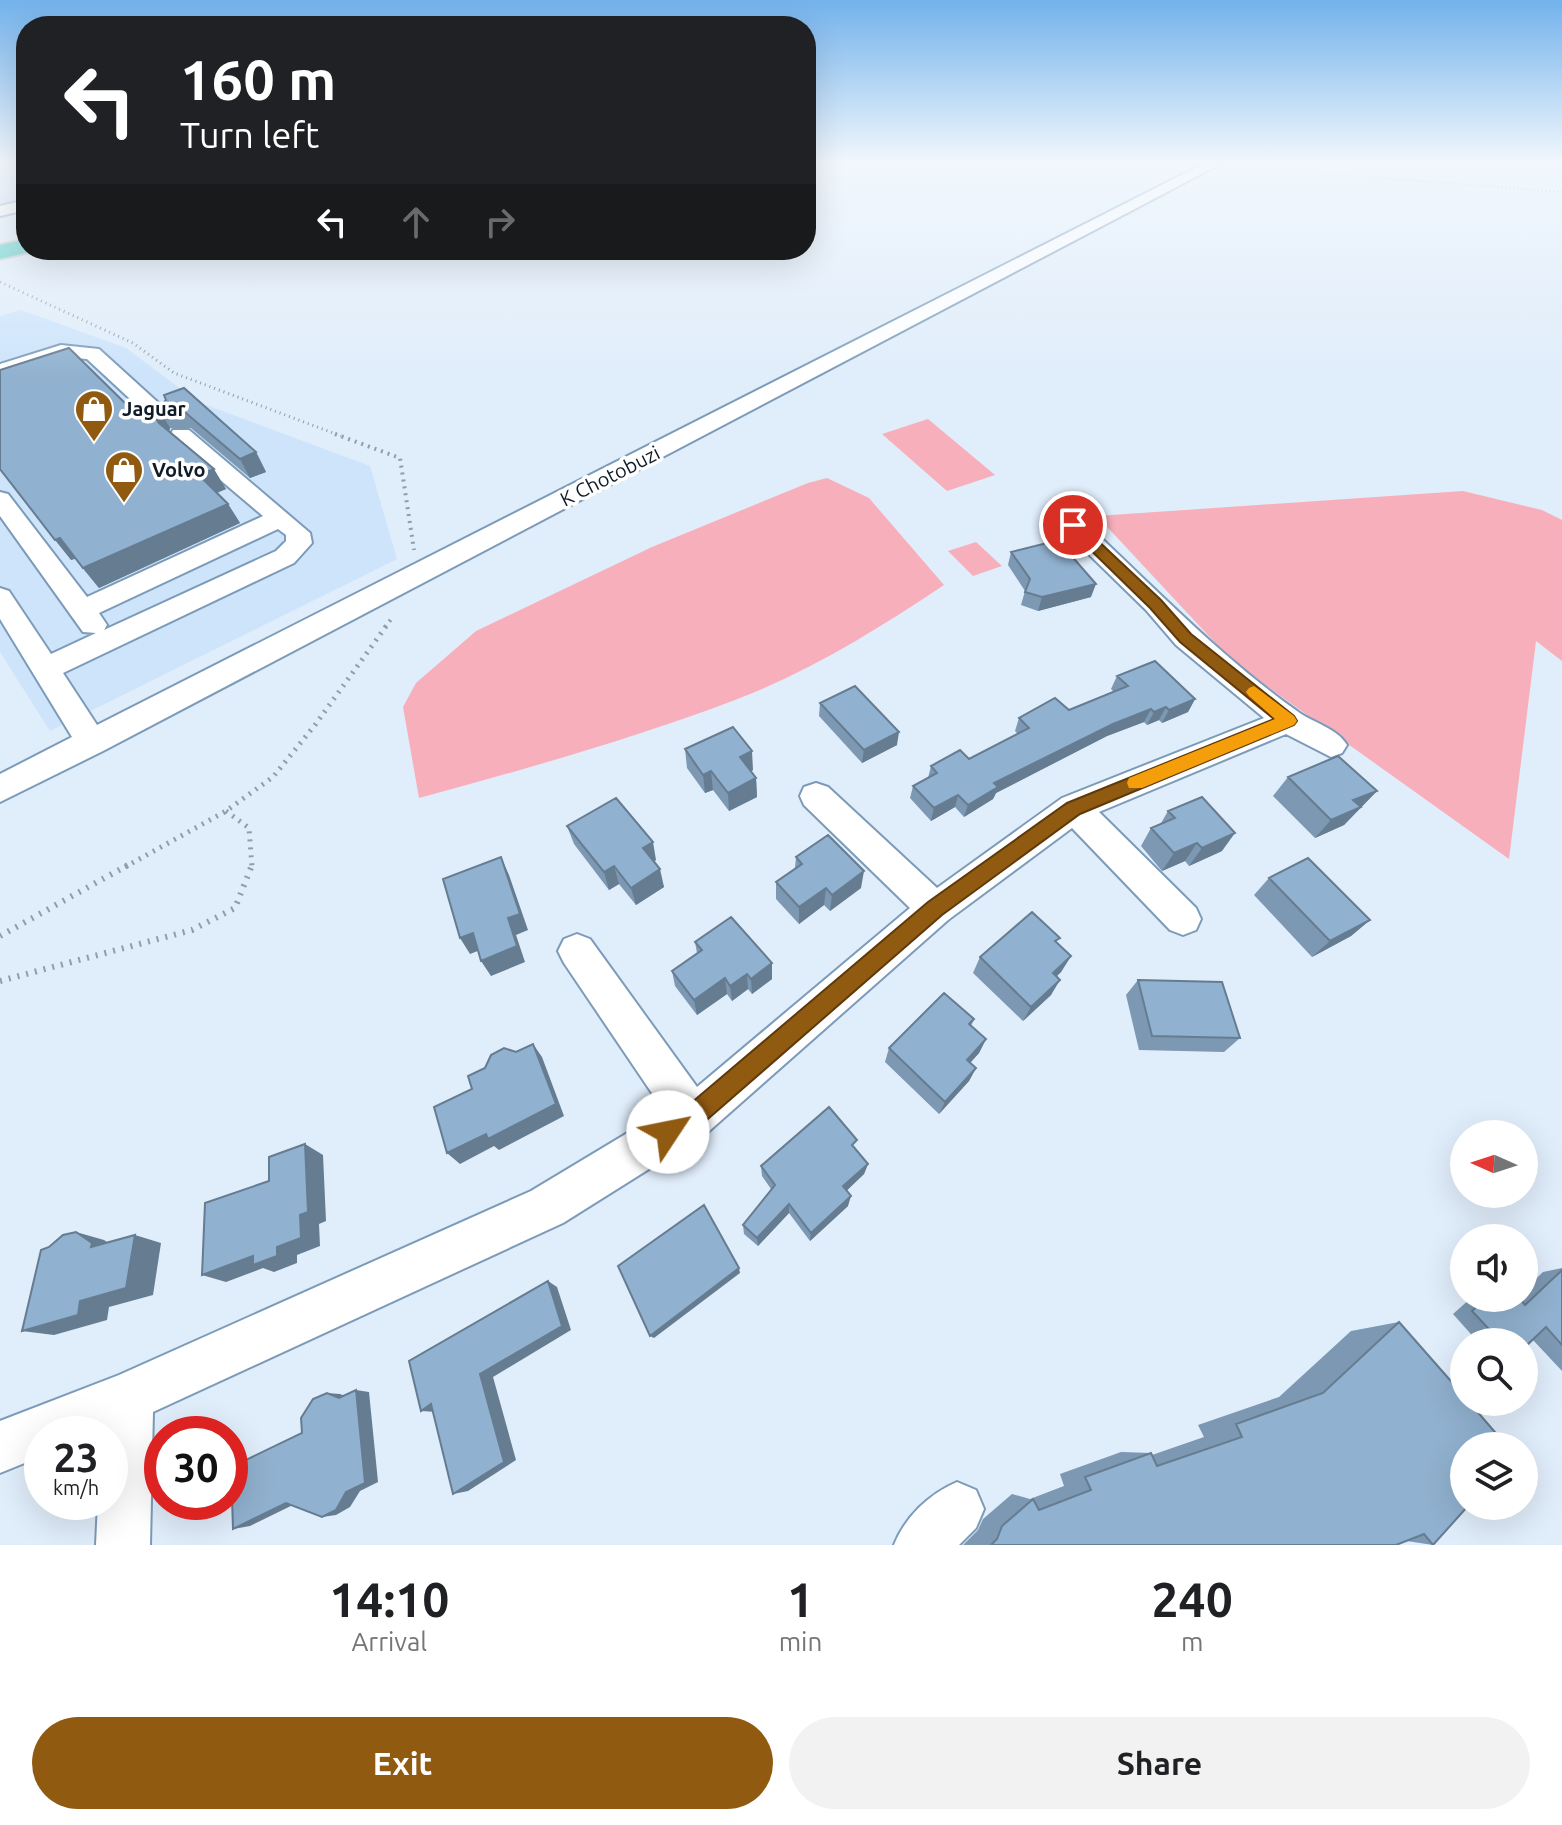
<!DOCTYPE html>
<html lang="en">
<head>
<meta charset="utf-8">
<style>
	body { margin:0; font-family:Ubuntu,sans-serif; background:#f2f2f2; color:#202124; height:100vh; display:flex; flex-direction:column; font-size:30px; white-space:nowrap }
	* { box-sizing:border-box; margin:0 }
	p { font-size:26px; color:#757577 }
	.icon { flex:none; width:44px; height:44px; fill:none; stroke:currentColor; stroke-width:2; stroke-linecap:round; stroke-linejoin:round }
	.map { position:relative; height:1545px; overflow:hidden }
	.details { display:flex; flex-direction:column; background:#fff; flex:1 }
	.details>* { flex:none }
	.hud { position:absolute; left:16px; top:16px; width:800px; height:244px; border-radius:32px; box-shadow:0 8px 32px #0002; background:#202124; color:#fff; overflow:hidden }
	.needle { width:52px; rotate:273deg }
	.tools { position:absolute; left:1450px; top:1120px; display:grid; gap:16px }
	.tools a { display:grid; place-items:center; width:88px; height:88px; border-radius:50%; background:#fff; box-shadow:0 8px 32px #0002; font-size:40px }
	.speed { position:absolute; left:24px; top:1416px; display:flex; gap:16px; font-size:40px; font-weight:700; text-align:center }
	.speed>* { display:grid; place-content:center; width:104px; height:104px; border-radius:50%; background:#fff; box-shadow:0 8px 32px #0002; line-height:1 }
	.speed small { font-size:20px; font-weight:400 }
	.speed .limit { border:12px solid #d22; background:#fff; color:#111 }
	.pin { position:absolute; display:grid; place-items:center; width:68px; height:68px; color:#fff; margin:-34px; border:4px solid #fff; border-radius:50%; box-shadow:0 2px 8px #0007 }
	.me { position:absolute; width:88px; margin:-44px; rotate:56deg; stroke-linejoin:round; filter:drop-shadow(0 0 6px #0008) }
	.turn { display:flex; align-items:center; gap:28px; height:168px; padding:0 32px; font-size:36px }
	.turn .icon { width:104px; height:104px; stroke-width:2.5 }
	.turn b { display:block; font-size:56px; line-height:68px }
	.lanes { display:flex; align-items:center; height:76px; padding:0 32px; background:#0003; justify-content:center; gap:40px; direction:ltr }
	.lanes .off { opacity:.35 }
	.eta { display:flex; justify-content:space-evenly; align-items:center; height:136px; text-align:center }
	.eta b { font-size:48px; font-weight:700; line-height:56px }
	.button { display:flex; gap:16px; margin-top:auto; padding:16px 32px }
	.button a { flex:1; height:92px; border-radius:48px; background:#915a11; color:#fff; font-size:32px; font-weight:700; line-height:92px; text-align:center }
	.button a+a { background:#f2f2f2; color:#202124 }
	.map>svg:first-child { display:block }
	.built { fill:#cde4fb }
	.green { fill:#f8afbc }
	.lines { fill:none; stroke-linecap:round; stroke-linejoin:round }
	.minor-casing { stroke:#7c9bb9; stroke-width:4 }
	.highway-casing { stroke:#cacdcf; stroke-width:4 }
	.path-far4 { stroke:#919daa; stroke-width:2; stroke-dasharray:1 3; stroke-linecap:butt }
	.path-far3 { stroke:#919daa; stroke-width:3; stroke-dasharray:1 4; stroke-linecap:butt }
	.path-far2 { stroke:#919daa; stroke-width:4; stroke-dasharray:2 5; stroke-linecap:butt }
	.path-far1 { stroke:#919daa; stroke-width:5; stroke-dasharray:2 6; stroke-linecap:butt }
	.path { stroke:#919daa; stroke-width:6; stroke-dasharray:2 7; stroke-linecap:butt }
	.minor { fill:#fff; fill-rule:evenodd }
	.highway { fill:#41cbc0; fill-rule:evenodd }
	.wall { fill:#7c98b2 }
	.shaded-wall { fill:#657c91 }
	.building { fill:#90b1cf; stroke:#657c91; stroke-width:2 }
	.route { fill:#915a11; stroke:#5e3a0b; stroke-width:2 }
	.slow { fill:#f59e0b }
	.labels { text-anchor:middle; stroke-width:7; stroke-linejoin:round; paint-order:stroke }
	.far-poi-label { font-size:20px; font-weight:bold; fill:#0f1b26; stroke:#fff; text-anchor:start }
	.far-street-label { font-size:20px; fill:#0f1b26; stroke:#fff }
</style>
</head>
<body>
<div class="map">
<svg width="1562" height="1545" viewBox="0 0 1562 1545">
	<rect width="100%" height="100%" fill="#e0edfa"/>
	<!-- built -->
	<path class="built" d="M0,161H26V201L0,207Z
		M21,310L126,348L198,402L370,466L397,559L50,731L0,652V316Z"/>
	<!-- green -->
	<path class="green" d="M928,419L995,475L947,491L882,434Z
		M827,478L869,498L944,585C878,629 809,672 735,700C632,739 526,769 419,798L403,707L416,683L476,631L652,547L808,483Z
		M1463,491L1542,510L1562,520V661L1536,641L1509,859L1233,662L1097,516Z
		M976,542L1002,566L973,576L948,551Z"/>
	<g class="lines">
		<!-- minor casing -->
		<g class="minor-casing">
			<path id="minor" d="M1209,161H1226L103,751L0,802V774L72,737L0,619V588L9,591L51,654L96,633L83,632L0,516V492L8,494L87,597L263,516L173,440L170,435L173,430H189L310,533L312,543L294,563L63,673L97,725ZM278,529L286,535V541L276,551L104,630L107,625L99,613Z
				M26,200V210L0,216V206Z
				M61,345L99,349L175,418L172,423H156L87,359L62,357L0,377V364Z
				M1073,517L1082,520C1152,585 1218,655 1297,711C1313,723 1337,728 1347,745L1342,753L1331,757L1286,734L1099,812L1196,908L1201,919L1196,930L1183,935L1170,930L1072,828L948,920L708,1132L563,1223L153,1412L150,1545H96L98,1502H110V1434H42V1456L0,1473V1421L119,1375L531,1191L664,1111L564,963L558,951L564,939L577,934L590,939L697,1087L910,908L804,805L800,796L804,787L816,783L828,787L937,888L1062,798L1264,718L1176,645L1146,610L1064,530L1061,525L1064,520Z
				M957,1482L976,1490L984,1509L976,1528L959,1545H894C905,1517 929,1494 957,1482Z"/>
		</g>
		<!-- highway casing -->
		<g class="highway-casing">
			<path id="highway" d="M26,239V250L34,251L0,259V245Z"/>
		</g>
		<!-- path-far4 -->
		<path class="path-far4" d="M1238,167L1562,192"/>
		<!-- path-far3 -->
		<path class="path-far3" d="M0,282L133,343L174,373L341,436"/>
		<!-- path-far2 -->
		<path class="path-far2" d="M335,434L400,458L414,550
			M385,627L392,618"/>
		<!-- path-far1 -->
		<path class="path-far1" d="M226,811L249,828L252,867
			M125,867L226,811L273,777L315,725L387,625"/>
		<!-- path -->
		<path class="path" d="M0,936L128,865
			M0,981L192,930L235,908L252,865"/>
		<!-- minor -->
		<use href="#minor" class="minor"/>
		<!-- highway -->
		<use href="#highway" class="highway"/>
	</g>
	<!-- wall -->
	<path class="wall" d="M166,400L256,452L266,472L250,478L191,428H170L169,431L226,489L217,493L228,504L240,523L99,588L75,559L71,560L130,408L160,407Z
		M1011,552L1091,597L1038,611L1021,605L1025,591L1008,565Z
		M1117,676L1195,699L1188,712L1162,723L1159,720L1147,725L1144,722L1107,736L996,793L993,799L964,817L955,807L931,821L910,798L913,786L928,778L931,766L969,759L1018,734L1015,731L1019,718L1069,710L1114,692L1111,689Z
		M820,703L897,745L862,763L819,716Z
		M685,749L753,770L751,771L756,778L757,797L729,811L713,790L705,793L687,768Z
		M1288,777L1377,791L1344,825L1315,838L1273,796Z
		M1168,811L1222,851L1189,866L1185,861L1162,871L1141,846L1151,828L1160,825Z
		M567,826L656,860L654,861L664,887L636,905L619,884L609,890L574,844Z
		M796,857L861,888L830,911L824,905L799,924L776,899V882L795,868Z
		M1269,878L1370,920L1351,936L1312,957L1254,895Z
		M695,942L772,963V979L752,994L748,989L732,1001L727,994L697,1015L675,986L672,971L697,953Z
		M1057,943L1071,956L1061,972L1057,976L1051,995L1023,1021L973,973L980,957Z
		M1138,980L1240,1038L1224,1052L1139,1050L1126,995Z
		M974,1019L971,1026L986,1039L979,1053L970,1063L976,1068L969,1081L939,1114L885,1062L889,1048Z
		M855,1148L868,1164L864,1174L846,1191L848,1206L810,1241L789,1213L758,1246L744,1234L743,1225L771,1189L762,1176L761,1166Z
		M1562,1268V1371L1533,1340L1524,1342H1478L1453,1314L1471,1298H1524V1290L1543,1272Z
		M1399,1322L1433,1545L1407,1541L1396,1545H963L978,1530L983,1519L1012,1494L1030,1499L1064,1486L1060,1474L1121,1452L1151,1453L1152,1455L1204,1437L1198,1425L1279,1397L1351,1331Z"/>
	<!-- shaded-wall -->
	<path class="shaded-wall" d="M159,409L170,428L167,437L155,417Z
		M256,452L266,472L250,478L240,459Z
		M214,469L226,489L211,495L199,475Z
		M228,504L240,523L99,588L83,568Z
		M60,538L76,558L71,560L55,540Z
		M1096,584L1091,597L1038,611L1042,597Z
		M1195,699L1188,712L1162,723L1169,710Z
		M1166,707L1159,720L1147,725L1154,712Z
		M1151,709L1144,722L1107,736L996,793L993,799L964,817L968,805L994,783L1113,724Z
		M899,732L897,745L862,763L864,750Z
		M752,751L753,770L742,776L740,757Z
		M711,771L713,790L705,793L703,775Z
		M756,778L757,797L729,811L728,793Z
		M1377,791L1344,825L1315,838L1331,820L1353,800Z
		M958,795L955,807L931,821L934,808Z
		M1235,833L1222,851L1189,866L1202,848Z
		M653,842L656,860L647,866L643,848Z
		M1197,843L1185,861L1162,871L1174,853Z
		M501,857L509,875L528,930L516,935L525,962L491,976L481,961L508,918Z
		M614,866L619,884L609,890L604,872Z
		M660,869L664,887L636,905L631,888Z
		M864,871L861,888L830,911L832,895Z
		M826,888L824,905L799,924V907Z
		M1370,920L1351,936L1312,957L1330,941Z
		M473,933L483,949L470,954L460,938Z
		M1071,956L1061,972L1044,988L1053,973Z
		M772,963V979L752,994L751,979Z
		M747,974L748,989L732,1001L730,986Z
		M725,978L727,994L697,1015L694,1000Z
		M1060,980L1051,995L1023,1021L1031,1007Z
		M986,1039L979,1053L961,1073L967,1060Z
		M533,1044L542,1057L564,1116L499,1150L494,1146L460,1164L447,1153Z
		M976,1068L969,1081L939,1114L945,1102Z
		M305,1144L323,1155L326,1221L319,1224L320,1246L297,1255V1263L274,1272L263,1268L226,1282L202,1275L277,1247L300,1215Z
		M868,1164L864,1174L841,1196L843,1186Z
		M851,1196L848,1206L810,1241L811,1233Z
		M789,1204V1213L758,1246L757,1238Z
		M76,1232L104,1240L119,1250L91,1247Z
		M135,1235L161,1243L153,1295L109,1307L107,1320L54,1335L22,1331L80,1301Z
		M739,1268L740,1273L654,1338L650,1336Z
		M548,1281L557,1287L571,1330L493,1377L516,1460L468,1491L453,1494L480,1374Z
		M356,1390L369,1392L378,1482L360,1491L350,1507L336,1515L322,1517Z
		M327,1393L340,1394L352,1399L339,1398Z
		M431,1404L437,1412L421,1411Z
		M301,1501L250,1526L233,1529L286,1503Z"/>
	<!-- building -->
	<path class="building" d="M69,348L130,408L140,404L160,407L166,400L164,395L184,388L256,452L240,459L180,408L159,409L155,417L159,423L214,469L199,475L228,504L83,568L60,538L55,540L0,469V370Z
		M1051,542L1063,546L1096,584L1042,597L1025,592L1030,579L1011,552Z
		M1155,661L1195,699L1169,710L1166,707L1154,712L1151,709L1113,724L994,783L998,787L968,805L958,795L934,808L913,786L937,773L931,766L960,750L969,759L1029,728L1019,718L1055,698L1069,710L1128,686L1117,676Z
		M855,686L899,732L864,750L820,703Z
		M733,727L752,751L740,757L756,778L728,793L711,771L703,775L685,749Z
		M1338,756L1377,791L1353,800L1361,807L1331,820L1288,777Z
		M1202,797L1235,833L1202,848L1197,843L1174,853L1151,828L1175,818L1168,811Z
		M616,798L653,842L643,848L660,869L631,888L614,866L604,872L567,826Z
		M828,835L864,871L832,895L826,888L799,907L776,882L802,864L796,857Z
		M501,857L520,914L508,918L517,946L481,961L473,933L460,938L443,879Z
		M1308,858L1370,920L1330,941L1269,878Z
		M1032,912L1060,938L1055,941L1071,956L1053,973L1060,980L1031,1007L980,957Z
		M731,917L772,963L751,979L747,974L730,986L725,978L694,1000L672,971L702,950L695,942Z
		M1138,980L1222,982L1240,1038L1152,1036Z
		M944,993L974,1019L969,1024L986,1039L967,1060L976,1068L945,1102L889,1048Z
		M533,1044L556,1104L488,1139L486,1134L447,1153L434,1107L472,1089L468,1076L485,1068L491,1055L504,1048L516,1052Z
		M829,1107L857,1140L852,1145L868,1164L843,1186L851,1196L811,1233L789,1204L757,1238L743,1225L775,1185L761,1166Z
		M305,1144L308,1212L300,1215L301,1238L277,1247V1256L253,1265V1256L202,1275L205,1203L269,1181V1157Z
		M704,1205L739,1268L650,1336L618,1266Z
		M76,1232L92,1243L91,1247L135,1235L126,1288L80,1301L78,1315L22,1331L41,1250L49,1247L63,1235Z
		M1562,1270V1345L1546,1327L1524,1348V1342H1501L1472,1311L1486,1298H1519L1525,1305Z
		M548,1281L562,1326L480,1374L504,1462L453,1494L431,1404L421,1411L409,1361Z
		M1399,1322L1464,1396V1402H1469L1507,1446H1464V1506H1468L1433,1545L1424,1534L1396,1545H991L997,1539L1002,1526L1033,1499L1039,1510L1091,1490L1085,1477L1151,1453L1157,1466L1242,1437L1236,1424L1323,1393Z
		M356,1390L365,1483L346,1492L336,1510L322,1517L286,1503L233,1529L231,1467L302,1433L301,1418L313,1399L327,1393L339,1398Z"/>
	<!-- sky -->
	<linearGradient id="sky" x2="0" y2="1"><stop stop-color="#73b2ec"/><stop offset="0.43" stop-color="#f1f7fd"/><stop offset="1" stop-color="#f1f7fd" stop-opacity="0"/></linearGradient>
	<rect width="1562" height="377" fill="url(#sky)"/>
	<!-- route -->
	<path class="route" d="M1073,521L1078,522L1161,600L1191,634L1294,716L1297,721L1294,725L1080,814L942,915L701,1125L668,1144L660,1141L656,1132L660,1123L684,1109L928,902L1067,803L1274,719L1180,642L1150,608L1068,528V522Z"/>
	<!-- slow -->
	<path class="slow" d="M1254,686L1294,716L1297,721L1294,725L1142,788H1129L1127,783L1129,778L1275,719L1249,696L1246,692L1249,688Z"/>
	<!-- icons -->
	<defs>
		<g id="shop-pin" transform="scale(2)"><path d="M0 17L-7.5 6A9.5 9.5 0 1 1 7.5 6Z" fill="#915a11" stroke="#fff"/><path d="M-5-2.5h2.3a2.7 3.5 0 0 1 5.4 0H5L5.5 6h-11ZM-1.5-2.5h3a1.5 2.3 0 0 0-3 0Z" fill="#fff"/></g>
	</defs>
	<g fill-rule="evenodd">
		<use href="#shop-pin" x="94" y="409"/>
		<use href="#shop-pin" x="124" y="470"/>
	</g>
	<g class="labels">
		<!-- far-poi labels -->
		<g class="far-poi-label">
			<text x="122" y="416">Jaguar</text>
			<text x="152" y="477">Volvo</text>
		</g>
		<!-- far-street labels -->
		<g class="far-street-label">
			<text transform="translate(610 476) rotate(-27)" y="7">K Chotobuzi</text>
		</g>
	</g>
</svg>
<div class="tools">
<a><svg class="needle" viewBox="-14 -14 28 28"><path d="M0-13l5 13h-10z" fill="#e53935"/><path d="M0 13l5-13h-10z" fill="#757577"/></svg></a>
<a><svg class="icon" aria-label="sound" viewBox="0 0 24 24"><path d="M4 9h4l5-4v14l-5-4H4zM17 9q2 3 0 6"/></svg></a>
<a><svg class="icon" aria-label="search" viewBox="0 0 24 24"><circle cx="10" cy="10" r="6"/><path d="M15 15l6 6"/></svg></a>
<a><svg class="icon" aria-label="layers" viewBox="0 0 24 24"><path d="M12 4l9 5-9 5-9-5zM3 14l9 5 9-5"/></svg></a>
</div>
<div class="speed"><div>23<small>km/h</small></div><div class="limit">30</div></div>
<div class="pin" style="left:1073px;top:525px;background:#d93025"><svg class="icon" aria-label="arrive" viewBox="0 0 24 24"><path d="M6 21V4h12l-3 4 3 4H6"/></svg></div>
<svg class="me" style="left:668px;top:1132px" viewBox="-20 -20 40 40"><circle r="19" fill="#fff"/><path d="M0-13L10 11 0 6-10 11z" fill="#915a11"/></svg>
<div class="hud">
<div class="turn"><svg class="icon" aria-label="left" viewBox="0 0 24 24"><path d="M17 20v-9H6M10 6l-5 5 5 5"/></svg><div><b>160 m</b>Turn left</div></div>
<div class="lanes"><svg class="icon" aria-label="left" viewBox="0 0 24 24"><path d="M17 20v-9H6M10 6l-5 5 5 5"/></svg><svg class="icon off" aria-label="ahead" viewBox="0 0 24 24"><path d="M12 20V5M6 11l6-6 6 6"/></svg><svg class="icon off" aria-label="right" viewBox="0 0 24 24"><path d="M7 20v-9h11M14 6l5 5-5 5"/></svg></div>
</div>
</div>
<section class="details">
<div class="eta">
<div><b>14:10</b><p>Arrival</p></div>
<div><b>1</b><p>min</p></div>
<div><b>240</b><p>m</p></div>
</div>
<div class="button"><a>Exit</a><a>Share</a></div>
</section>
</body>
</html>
